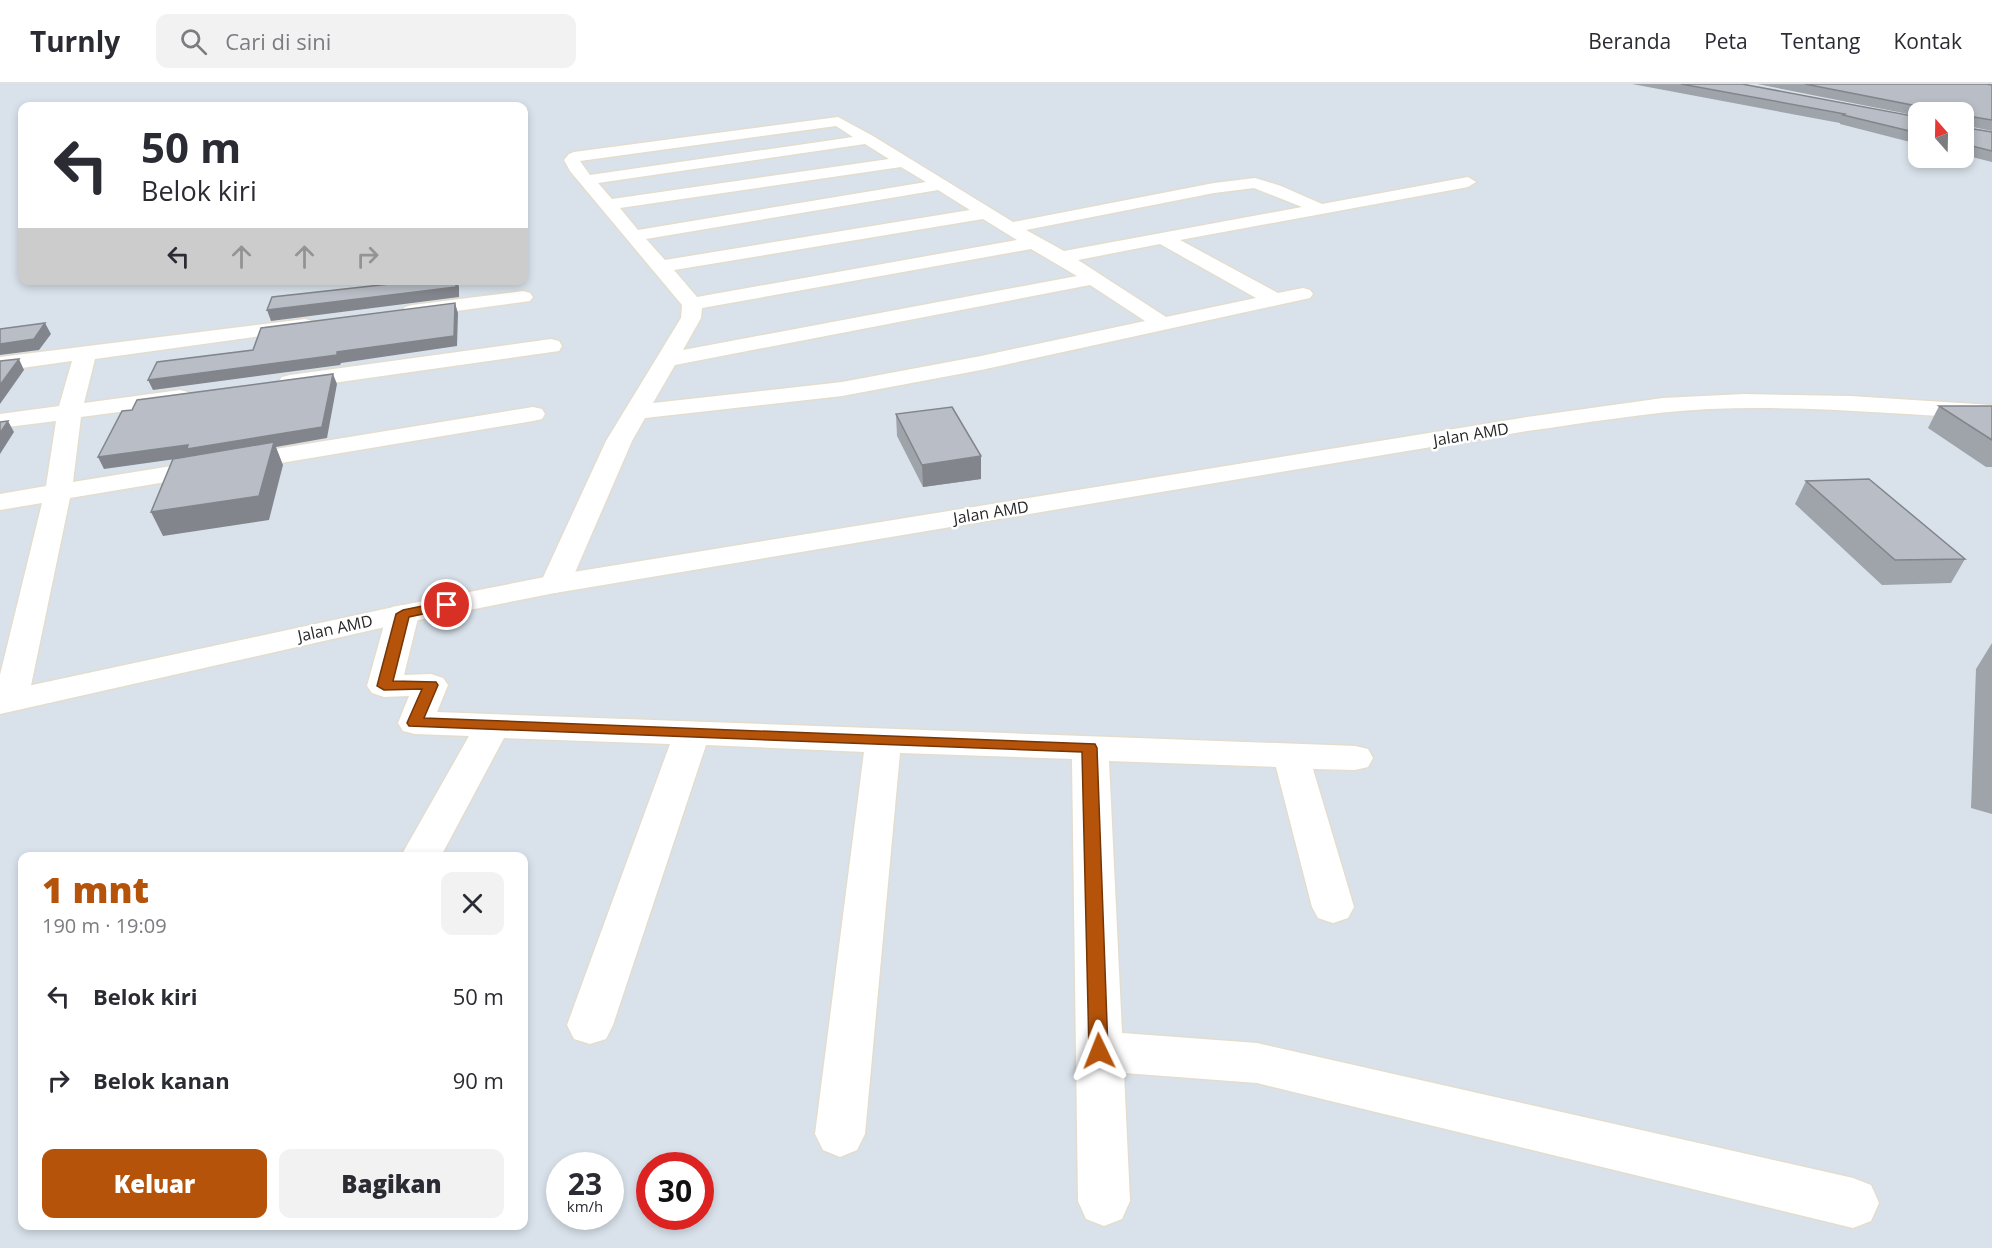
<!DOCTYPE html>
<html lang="id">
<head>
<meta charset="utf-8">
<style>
	body { margin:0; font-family:"Open Sans",sans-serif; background:#f2f2f3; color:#2b2b33; height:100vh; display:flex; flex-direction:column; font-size:22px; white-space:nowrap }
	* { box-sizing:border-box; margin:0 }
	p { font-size:20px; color:#7c7c81 }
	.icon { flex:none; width:33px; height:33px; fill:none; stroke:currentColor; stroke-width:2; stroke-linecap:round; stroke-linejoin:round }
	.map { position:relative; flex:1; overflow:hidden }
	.side { position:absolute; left:18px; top:768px; width:510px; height:378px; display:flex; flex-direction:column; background:#fff; border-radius:12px; box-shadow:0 3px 9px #0003 }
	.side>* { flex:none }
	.guide { position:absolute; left:18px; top:18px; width:510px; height:183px; border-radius:12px; box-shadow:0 3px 9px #0003; background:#fff; color:#2b2b33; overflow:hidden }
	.needle { width:39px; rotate:340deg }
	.fabs { position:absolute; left:1908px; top:18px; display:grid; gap:12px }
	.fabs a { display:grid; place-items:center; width:66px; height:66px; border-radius:12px; background:#fff; box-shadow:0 3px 9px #0003; font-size:30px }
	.speed { position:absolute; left:546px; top:1068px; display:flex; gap:12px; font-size:30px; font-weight:700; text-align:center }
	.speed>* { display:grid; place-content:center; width:78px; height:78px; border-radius:50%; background:#fff; box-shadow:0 3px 9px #0003; line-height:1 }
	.speed small { font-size:15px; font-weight:400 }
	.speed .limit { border:9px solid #d22; background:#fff; color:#111 }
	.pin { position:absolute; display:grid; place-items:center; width:51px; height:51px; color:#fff; margin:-26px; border:3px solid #fff; border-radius:50%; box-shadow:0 2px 6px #0007 }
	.me { position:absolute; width:66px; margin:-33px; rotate:358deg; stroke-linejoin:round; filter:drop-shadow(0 0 4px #0008) }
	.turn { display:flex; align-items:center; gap:21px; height:126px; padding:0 24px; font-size:27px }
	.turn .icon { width:78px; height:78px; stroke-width:2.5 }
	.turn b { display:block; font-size:42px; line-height:51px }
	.lanes { display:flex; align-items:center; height:57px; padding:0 24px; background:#0003; justify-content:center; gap:30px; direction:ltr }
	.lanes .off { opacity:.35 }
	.round { display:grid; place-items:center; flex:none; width:63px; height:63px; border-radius:12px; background:#f2f2f3 }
	.summary { display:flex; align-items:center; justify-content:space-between; height:102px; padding:0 24px }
	h1 { font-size:36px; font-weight:800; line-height:45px; color:#b45309 }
	.cta { display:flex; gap:12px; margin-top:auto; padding:12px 24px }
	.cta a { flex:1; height:69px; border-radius:12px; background:#b45309; color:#fff; font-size:24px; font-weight:800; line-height:69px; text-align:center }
	.cta a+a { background:#f2f2f3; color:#2b2b33 }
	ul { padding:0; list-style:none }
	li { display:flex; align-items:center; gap:18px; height:84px; padding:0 24px }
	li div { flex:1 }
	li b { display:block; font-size:22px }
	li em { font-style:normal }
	header { display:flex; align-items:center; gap:36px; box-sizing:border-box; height:84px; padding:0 30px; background:#fff; border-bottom:2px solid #e1e1e2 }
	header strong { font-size:28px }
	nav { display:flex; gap:33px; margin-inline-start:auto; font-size:21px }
	.search { width:420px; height:54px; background:#f2f2f3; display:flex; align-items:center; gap:15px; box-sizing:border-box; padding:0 21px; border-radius:12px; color:#7c7c81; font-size:22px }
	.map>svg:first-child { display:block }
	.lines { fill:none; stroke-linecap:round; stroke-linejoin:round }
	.street-casing { stroke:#e2ddce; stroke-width:3 }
	.secondary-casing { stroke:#e2ddce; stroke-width:3 }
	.street { fill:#fff; fill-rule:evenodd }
	.secondary { fill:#fff; fill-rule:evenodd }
	.wall { fill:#9fa3aa }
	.shaded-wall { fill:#82858b }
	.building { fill:#b9bec6; stroke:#82858b; stroke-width:1.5 }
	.route { fill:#b45309; stroke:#753606; stroke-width:1.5 }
	.labels { text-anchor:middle; stroke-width:5; stroke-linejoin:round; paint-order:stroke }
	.street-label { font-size:16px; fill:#282828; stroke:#fff }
</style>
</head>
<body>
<header>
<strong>Turnly</strong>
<div class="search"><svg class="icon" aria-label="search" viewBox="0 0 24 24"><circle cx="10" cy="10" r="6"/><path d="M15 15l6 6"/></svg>Cari di sini</div>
<nav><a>Beranda</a><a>Peta</a><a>Tentang</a><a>Kontak</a></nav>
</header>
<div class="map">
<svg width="1992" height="1164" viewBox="0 0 1992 1164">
	<rect width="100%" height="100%" fill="#d9e2eb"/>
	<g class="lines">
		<!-- street casing -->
		<g class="street-casing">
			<path id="street" d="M838,33L873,52L1013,138L1214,99L1255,94L1281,102L1322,120L1468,93L1476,98L1468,103L1180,156L1278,209L1303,204L1310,206L1313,210L1310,214L981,286L842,312L645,334L632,357L570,500L566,506L555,509L544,506L540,500L606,357L681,234L682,221L570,87L564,76L569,70L574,68ZM836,42L853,53L590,91L580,77ZM865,60L889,75L612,115L598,99ZM901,83L926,98L638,146L620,124ZM1254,104L1302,123L1064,167L1026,146L1214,109ZM938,106L970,126L665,176L646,155ZM983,135L1017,156L697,213L674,186ZM1160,160L1256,214L1166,233L1078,176ZM1031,165L1077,192L683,266L701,234L702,224ZM1090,201L1145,237L981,272L842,298L653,319L675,281Z
				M523,207L530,209L533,213L530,217L412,233L405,231L402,227L405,223L412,221Z
				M305,235L312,237L316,241L312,245L95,275L84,319L180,306L188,308L192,313L188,318L180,320L81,333L73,398L533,323L542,325L545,330L542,335L533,337L70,414L28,616L23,624L11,627L0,624V591L42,419L0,426V410L46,402L56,337L0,344V330L59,322L72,277L0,287V273Z
				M551,255L559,257L562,262L559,267L290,305L282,303L278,298L282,293L290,291Z
				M403,521L414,523L419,530L404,591L431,590L443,594L448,601L437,628L1355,662L1368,665L1373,674L1368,683L1355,686L1313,685L1354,823L1348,834L1333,839L1318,834L1312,823L1276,683L1109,677L1122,949L1257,959L1853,1094L1871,1101L1879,1119L1871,1137L1853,1144L1257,999L1124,989L1130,1117L1122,1135L1104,1142L1086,1135L1078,1117L1072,675L900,669L865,1050L857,1066L840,1073L823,1066L815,1050L864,668L706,661L613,941L606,955L590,960L574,955L567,941L670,660L504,654L441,772H401L469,652L415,650L403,647L398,639L409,612L384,613L372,609L367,602L387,530L392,523Z"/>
		</g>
		<!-- secondary casing -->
		<g class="secondary-casing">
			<path id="secondary" d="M1744,310L1850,312L1992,321V335C1898,330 1803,321 1709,325C1648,328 1587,339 1527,347L555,509L403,539L0,630V608L403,521L555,491L1527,333L1663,314Z"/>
		</g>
		<!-- street -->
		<use href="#street" class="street"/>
		<!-- secondary -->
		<use href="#secondary" class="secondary"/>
	</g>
	<!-- wall -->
	<path class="wall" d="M1632,0H1742L1918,33V60L1840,40V39Z
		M1757,0H1987L1992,1V47L1968,42V44L1992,48V78L1964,71V28H1918V32Z
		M1939,322H1992V383H1986L1928,344Z
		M896,330L981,395L923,403L897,352Z
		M1806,397L1965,475L1951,499L1882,501L1795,420Z
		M1992,559V730L1971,724L1976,585Z"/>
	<!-- shaded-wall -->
	<path class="shaded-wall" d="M456,196H457L459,203V213L271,237L267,226Z
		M455,219L458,229L457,262L341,279L340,281L153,306L148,296L337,268Z
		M45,239L51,250L39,266L0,271V260Z
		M19,275L24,286L0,320V301Z
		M333,290L337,300L327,354L276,363L283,381L269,436L163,452L151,428L190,373L104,385L98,373Z
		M8,337L14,348L0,370V349Z
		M981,372V395L923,403L922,381Z"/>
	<!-- building -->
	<path class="building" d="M1681,0H1742L1918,33V49L1843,31L1845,30Z
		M1805,0H1987L1992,1V36L1967,32L1968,44L1992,48V67L1964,60V28H1923L1922,23Z
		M426,196H456V203L267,226L272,213Z
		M455,219L454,252L337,268V271L148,296L157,278L253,266L261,244Z
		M45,239L34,255L0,260V245Z
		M19,275L0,301V277Z
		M333,290L322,343L187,365L188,361L98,373L122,327L132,326L137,316Z
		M1939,322H1992V356Z
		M952,323L981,372L922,381L896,330Z
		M8,337L0,349V338Z
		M274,358L259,412L151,428L173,375Z
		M1869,395L1965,475L1895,476L1806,397Z"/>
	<!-- route -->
	<path class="route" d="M447,517L451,519L453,521L451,524L409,533L393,597L436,598L438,601L424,634L1095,660L1097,664L1108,967L1106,973L1099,975L1092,973L1089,967L1082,668L409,642L407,639L422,605L384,606L377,602L396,530L403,526Z"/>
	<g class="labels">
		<!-- street labels -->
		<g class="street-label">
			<text transform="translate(1471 350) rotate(-9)" y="6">Jalan AMD</text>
			<text transform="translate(991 428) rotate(-9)" y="6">Jalan AMD</text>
			<text transform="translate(335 544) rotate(-12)" y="6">Jalan AMD</text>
		</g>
	</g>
</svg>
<div class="fabs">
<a><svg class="needle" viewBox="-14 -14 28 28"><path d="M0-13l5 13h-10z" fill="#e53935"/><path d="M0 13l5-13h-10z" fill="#7c7c81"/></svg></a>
</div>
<div class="speed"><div>23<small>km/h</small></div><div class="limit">30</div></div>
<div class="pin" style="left:447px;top:521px;background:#d93025"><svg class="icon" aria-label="arrive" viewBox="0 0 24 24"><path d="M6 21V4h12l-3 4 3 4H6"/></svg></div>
<svg class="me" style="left:1099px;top:967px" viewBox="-20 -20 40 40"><path d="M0-17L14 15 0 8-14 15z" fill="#b45309" stroke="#fff" stroke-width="4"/></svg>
<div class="guide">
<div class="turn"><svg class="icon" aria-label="left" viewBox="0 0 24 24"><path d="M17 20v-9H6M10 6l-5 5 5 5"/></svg><div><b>50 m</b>Belok kiri</div></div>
<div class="lanes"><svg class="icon" aria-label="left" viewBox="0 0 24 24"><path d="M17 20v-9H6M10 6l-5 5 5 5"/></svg><svg class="icon off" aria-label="ahead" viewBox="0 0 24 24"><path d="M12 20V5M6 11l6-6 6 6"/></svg><svg class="icon off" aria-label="ahead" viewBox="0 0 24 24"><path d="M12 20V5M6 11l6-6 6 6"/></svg><svg class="icon off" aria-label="right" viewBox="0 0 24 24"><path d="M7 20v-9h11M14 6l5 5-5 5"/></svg></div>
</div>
<section class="side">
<div class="summary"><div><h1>1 mnt</h1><p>190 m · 19:09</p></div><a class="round"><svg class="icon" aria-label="close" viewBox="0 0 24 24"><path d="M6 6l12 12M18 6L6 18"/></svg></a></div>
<ul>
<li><svg class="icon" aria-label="left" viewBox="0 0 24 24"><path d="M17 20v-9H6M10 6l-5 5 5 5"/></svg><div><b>Belok kiri</b></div><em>50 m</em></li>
<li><svg class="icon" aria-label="right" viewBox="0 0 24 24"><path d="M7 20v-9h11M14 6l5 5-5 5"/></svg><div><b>Belok kanan</b></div><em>90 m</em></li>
</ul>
<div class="cta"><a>Keluar</a><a>Bagikan</a></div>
</section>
</div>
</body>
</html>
